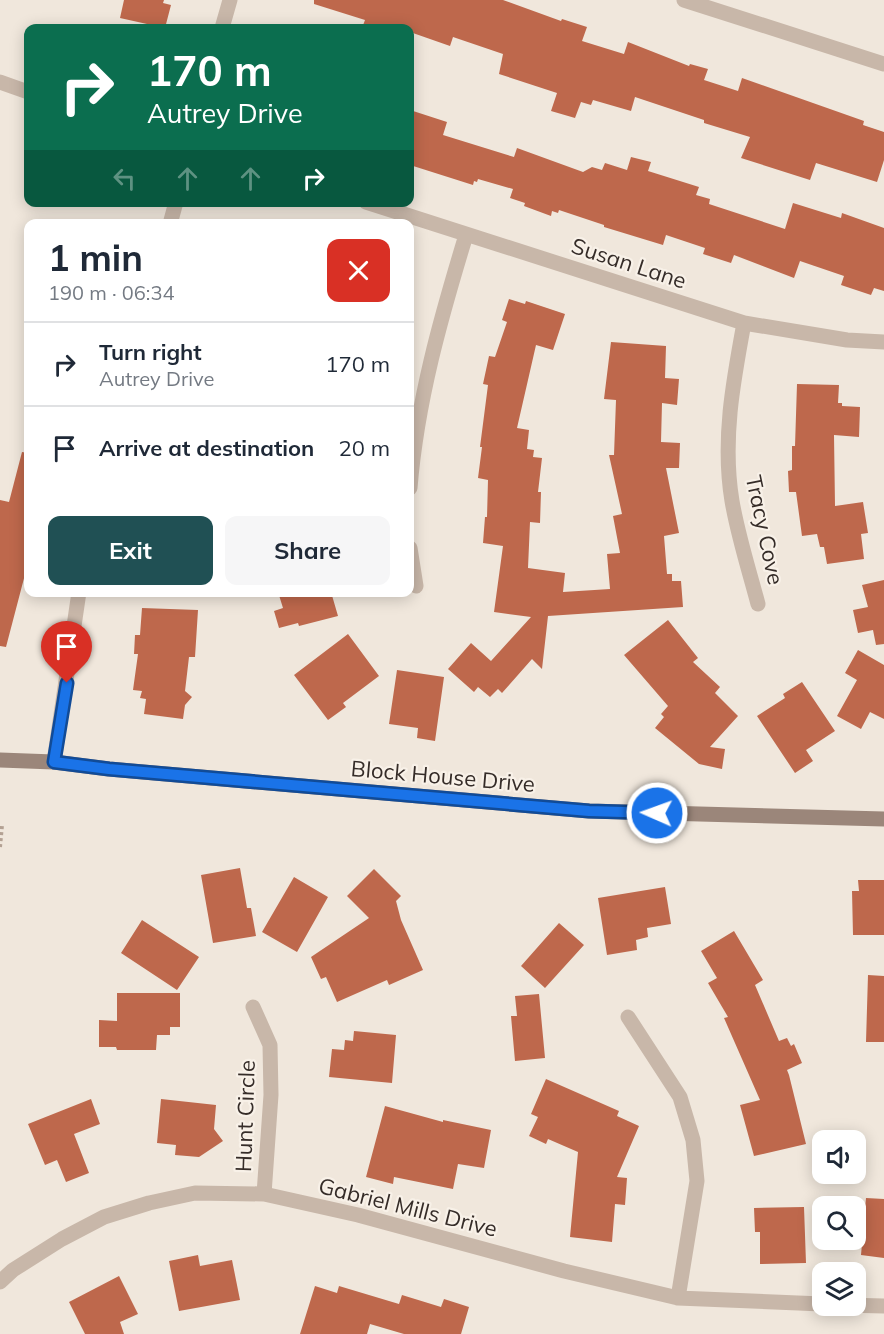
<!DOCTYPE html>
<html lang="en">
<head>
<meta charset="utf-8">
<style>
	body { margin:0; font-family:Mulish,sans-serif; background:#f6f6f7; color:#1f2937; height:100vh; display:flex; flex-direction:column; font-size:22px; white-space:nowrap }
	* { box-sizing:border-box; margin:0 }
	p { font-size:20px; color:#747a83 }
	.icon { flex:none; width:33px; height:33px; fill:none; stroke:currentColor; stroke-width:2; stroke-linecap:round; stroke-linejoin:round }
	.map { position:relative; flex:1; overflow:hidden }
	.side { position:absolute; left:24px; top:219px; width:390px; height:378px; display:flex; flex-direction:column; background:#fff; border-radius:12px; box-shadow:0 3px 15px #0003 }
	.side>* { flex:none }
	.hud { position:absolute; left:24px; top:24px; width:390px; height:183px; border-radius:12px; box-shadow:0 3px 15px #0003; background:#0b6e4f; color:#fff; overflow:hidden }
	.fabs { position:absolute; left:812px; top:1130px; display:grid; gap:12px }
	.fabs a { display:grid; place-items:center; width:54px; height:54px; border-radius:12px; background:#fff; box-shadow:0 3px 15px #0003; font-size:30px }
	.pin { position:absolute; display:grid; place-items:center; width:51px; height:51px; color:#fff; margin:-62px -26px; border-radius:50% 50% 50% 0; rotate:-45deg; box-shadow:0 0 6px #0007 }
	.pin .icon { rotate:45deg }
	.me { position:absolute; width:66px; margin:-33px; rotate:272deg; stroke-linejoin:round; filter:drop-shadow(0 0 4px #0008) }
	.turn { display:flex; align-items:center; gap:21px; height:126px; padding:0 24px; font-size:27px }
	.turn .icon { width:78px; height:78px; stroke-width:2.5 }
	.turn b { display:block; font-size:42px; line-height:51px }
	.lanes { display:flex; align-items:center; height:57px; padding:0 24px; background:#0003; justify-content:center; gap:30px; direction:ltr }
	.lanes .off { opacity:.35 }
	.round { display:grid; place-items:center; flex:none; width:63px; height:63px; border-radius:12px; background:#f6f6f7 }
	.overview { display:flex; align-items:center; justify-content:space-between; height:102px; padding:0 24px }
	h1 { font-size:36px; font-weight:700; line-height:45px }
	.cta { display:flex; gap:12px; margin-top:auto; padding:12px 24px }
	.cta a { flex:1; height:69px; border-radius:12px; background:#205054; color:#fff; font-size:24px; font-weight:700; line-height:69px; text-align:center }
	.cta a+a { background:#f6f6f7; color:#1f2937 }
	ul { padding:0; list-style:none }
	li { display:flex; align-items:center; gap:18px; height:84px; padding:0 24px; border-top:2px solid #e0e1e3 }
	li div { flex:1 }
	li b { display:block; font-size:22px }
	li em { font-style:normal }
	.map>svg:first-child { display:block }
	.building { fill:#be684c }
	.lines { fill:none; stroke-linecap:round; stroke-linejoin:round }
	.path { stroke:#b3a193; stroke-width:4; stroke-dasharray:3 3; stroke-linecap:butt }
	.street { stroke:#c8b7a9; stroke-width:15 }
	.secondary { stroke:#9b867a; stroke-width:15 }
	.route-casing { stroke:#114b97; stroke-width:15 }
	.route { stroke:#1a73e8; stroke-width:10 }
	.labels { text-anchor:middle; stroke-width:4.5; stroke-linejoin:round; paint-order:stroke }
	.street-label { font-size:22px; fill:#352c28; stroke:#f8f1e8 }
</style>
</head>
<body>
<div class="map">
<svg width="884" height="1334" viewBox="0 0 884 1334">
	<rect width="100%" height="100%" fill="#f0e7dc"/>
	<!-- building -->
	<path class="building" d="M124,0H164L163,3L171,5L165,28L120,18Z
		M314,0H503L561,21L562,19L587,27L582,41L624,54L628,42L689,66L690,64L708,69L704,80L738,91L742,78L864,121L863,125L884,132V160L877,182L816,163L810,180L741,158L750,137L704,123V120L635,97L631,111L593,100L591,105L581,102L575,118L551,111L557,93L499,74L503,54L453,37L450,46L410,32V28H397L385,24L383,28H362L365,20L314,4Z
		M410,110L447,122L443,135L514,157L517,148L583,172L592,167L602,170L605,163L627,170L631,157L651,162L648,171L699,187L696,195L710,199L709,204L785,229L793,203L841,218L842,213L884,228V291L874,288L871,295L841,285L844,276L800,261L794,278L734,255L731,263L703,254L705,248L666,235L663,245L604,227V225L559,210L558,213L552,211L551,216L524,206L525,203L510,198L513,189L478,179L477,182L474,181L473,185L410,165Z
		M509,299L525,304L526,301L565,314L553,350L536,345L517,428L529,430L527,449L534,450L533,457L542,458L538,492H541L540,523L530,522L528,568L565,573L563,592L610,589L607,554L620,553L613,516L622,514L609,455H614L616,400L604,399L611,342L666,346L665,378L679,379L677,405L662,403L661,442L680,443L679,468H666L679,533L664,536L667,574H672V581H681L683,607L548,616L542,669L532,659L502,693L498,689L490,697L478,687L474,692L448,669L471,643L491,661L531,617L494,612L503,546L483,543L485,517H487L488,480L478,478L482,447H480L488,385L483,384L489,356L495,357L507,322L502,320Z
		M797,384L839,385L838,403H842V406L860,407L859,437L834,435L835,506L863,502L868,533L861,534L864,559L827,564L824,547H820L817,534L802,536L796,492H789L788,471L792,470V446H795Z
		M22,452L28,453V563L6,647L0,646V500L9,502Z
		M884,580V644L876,645L873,630L858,633L853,610L868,607L862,585Z
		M278,592H331L338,616L299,626L298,623L279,628L274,611L283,608Z
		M142,608L198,610L195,657H189L185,691L192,697L185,705L183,719L144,714L146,699L140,698L142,691L133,690L138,654H134L135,635H140Z
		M668,620L698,658L693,662L720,687L715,693L738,716L710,747L725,749L722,769L699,764L655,728L664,717L661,714L668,706L624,655Z
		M348,634L379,676L343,703L346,707L328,720L294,675Z
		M858,650L884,665V719L870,712L861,729L837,716L857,680L845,673Z
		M397,670L444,677L435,741L417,738L418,728L389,724Z
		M802,682L835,731L806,750L813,761L795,773L757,716L785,698L783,694Z
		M240,868L247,908H251L256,936L213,943L201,875Z
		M374,869L401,896L396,901L401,920L423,970L389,985L387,980L337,1002L326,977L321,979L311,957L369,918L347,896Z
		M294,877L328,897L297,952L262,932Z
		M858,880H884V935H853L852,891H859Z
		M665,887L671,924L647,928L648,937L636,940L637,950L607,955L598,898Z
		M142,920L199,957L177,990L121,953Z
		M559,923L584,945L545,988L521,966Z
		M734,931L763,980L755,985L779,1041L787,1038L791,1046L794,1044L802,1063L787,1070L789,1075L806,1144L754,1156L740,1105L760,1100L724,1018L728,1017L708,983L717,978L701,951Z
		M868,975L884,976V1042H866Z
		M117,993H180V1027H170V1035H157L156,1050H117L116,1047H99V1020L117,1021Z
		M539,994L545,1058L515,1061L511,1016H517L515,996Z
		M354,1031L396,1035L392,1083L329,1077L332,1049L344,1050L345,1040L353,1041Z
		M546,1079L619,1111L617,1116L639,1126L617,1177L627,1178L625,1205L615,1204L612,1242L570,1237L578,1152L548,1139L546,1144L529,1136L538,1117L531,1114Z
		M91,1099L100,1124L74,1134L89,1173L66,1182L57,1160L45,1165L28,1124Z
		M161,1099L216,1105L214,1129L223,1141L199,1157L175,1155L176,1145L157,1143Z
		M385,1106L443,1122V1120L491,1130L484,1168L458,1164L453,1189L394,1177L393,1184L366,1177Z
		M866,1198L884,1199V1258L861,1255Z
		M804,1207L806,1263L760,1264V1232H755L754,1208Z
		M198,1255L200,1266L232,1260L240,1300L179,1311L169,1261Z
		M119,1276L138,1314L120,1322L124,1334H85L69,1302Z
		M315,1286L337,1293L339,1286L399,1304L402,1295L441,1307L444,1299L469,1307L461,1334H404L370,1324L367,1334H300Z"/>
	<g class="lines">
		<!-- path -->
		<path class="path" d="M0,847L2,825"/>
		<!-- street -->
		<path class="street" d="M684,0L884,64
			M222,28L230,0
			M0,82L28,92
			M366,202L744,323L847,340L884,342
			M170,224L176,202
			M744,323C733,382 722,441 732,501C738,536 749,570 758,604
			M410,488C417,401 441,317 466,235
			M410,548L416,586
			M54,762L79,592
			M253,1007L270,1045L271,1095L264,1194
			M628,1017L680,1097L693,1140L697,1181L678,1298
			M0,1282L13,1270L62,1239L104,1217L149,1203L195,1193L264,1194L358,1215L564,1271L678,1298L822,1304
			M843,1305L884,1306"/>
		<!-- secondary -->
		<path class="secondary" d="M0,760L54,762L109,769L589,811L884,819"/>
	</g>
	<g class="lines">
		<!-- route casing -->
		<g class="route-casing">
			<path id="route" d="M67,683L54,762L109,769L589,811L657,813"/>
		</g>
		<!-- route -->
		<use href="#route" class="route"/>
	</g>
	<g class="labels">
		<!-- street labels -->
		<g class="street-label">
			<text transform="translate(629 263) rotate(18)" y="8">Susan Lane</text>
			<text transform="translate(765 530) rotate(78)" y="8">Tracy Cove</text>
			<text transform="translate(443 776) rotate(5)" y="8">Block House Drive</text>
			<text transform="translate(245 1116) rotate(-88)" y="8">Hunt Circle</text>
			<text transform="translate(408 1207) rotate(14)" y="8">Gabriel Mills Drive</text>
		</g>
	</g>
</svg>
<div class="fabs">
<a><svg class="icon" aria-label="sound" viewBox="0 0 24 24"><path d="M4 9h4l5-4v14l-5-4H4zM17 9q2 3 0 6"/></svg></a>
<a><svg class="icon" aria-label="search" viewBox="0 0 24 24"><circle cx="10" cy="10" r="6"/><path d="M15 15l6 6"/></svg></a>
<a><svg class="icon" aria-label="layers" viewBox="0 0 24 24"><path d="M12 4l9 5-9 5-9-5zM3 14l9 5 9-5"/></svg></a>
</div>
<div class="pin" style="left:67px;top:683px;background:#d93025"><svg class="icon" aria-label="arrive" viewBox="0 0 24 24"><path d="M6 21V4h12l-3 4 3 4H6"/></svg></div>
<svg class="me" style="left:657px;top:813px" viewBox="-20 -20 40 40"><circle r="17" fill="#1a73e8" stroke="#fff" stroke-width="3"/><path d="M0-11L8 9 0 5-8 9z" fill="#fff"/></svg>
<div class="hud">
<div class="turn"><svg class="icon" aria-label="right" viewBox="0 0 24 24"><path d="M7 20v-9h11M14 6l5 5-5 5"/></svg><div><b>170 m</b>Autrey Drive</div></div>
<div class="lanes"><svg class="icon off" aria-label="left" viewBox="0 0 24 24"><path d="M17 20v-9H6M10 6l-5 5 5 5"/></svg><svg class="icon off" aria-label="ahead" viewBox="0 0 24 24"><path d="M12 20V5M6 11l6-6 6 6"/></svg><svg class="icon off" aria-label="ahead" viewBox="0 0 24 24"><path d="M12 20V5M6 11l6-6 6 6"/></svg><svg class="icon" aria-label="right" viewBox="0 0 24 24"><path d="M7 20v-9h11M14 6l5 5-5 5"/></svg></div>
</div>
<section class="side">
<div class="overview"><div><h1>1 min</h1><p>190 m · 06:34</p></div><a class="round" style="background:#d93025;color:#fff"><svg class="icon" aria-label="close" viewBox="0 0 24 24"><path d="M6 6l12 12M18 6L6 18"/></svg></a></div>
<ul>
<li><svg class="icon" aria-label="right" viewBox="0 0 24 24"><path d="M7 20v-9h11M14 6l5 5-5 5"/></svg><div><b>Turn right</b><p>Autrey Drive</p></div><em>170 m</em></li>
<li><svg class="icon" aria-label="arrive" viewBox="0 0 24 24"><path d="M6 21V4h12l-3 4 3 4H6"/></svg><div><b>Arrive at destination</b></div><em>20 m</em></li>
</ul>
<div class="cta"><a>Exit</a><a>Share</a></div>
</section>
</div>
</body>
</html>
